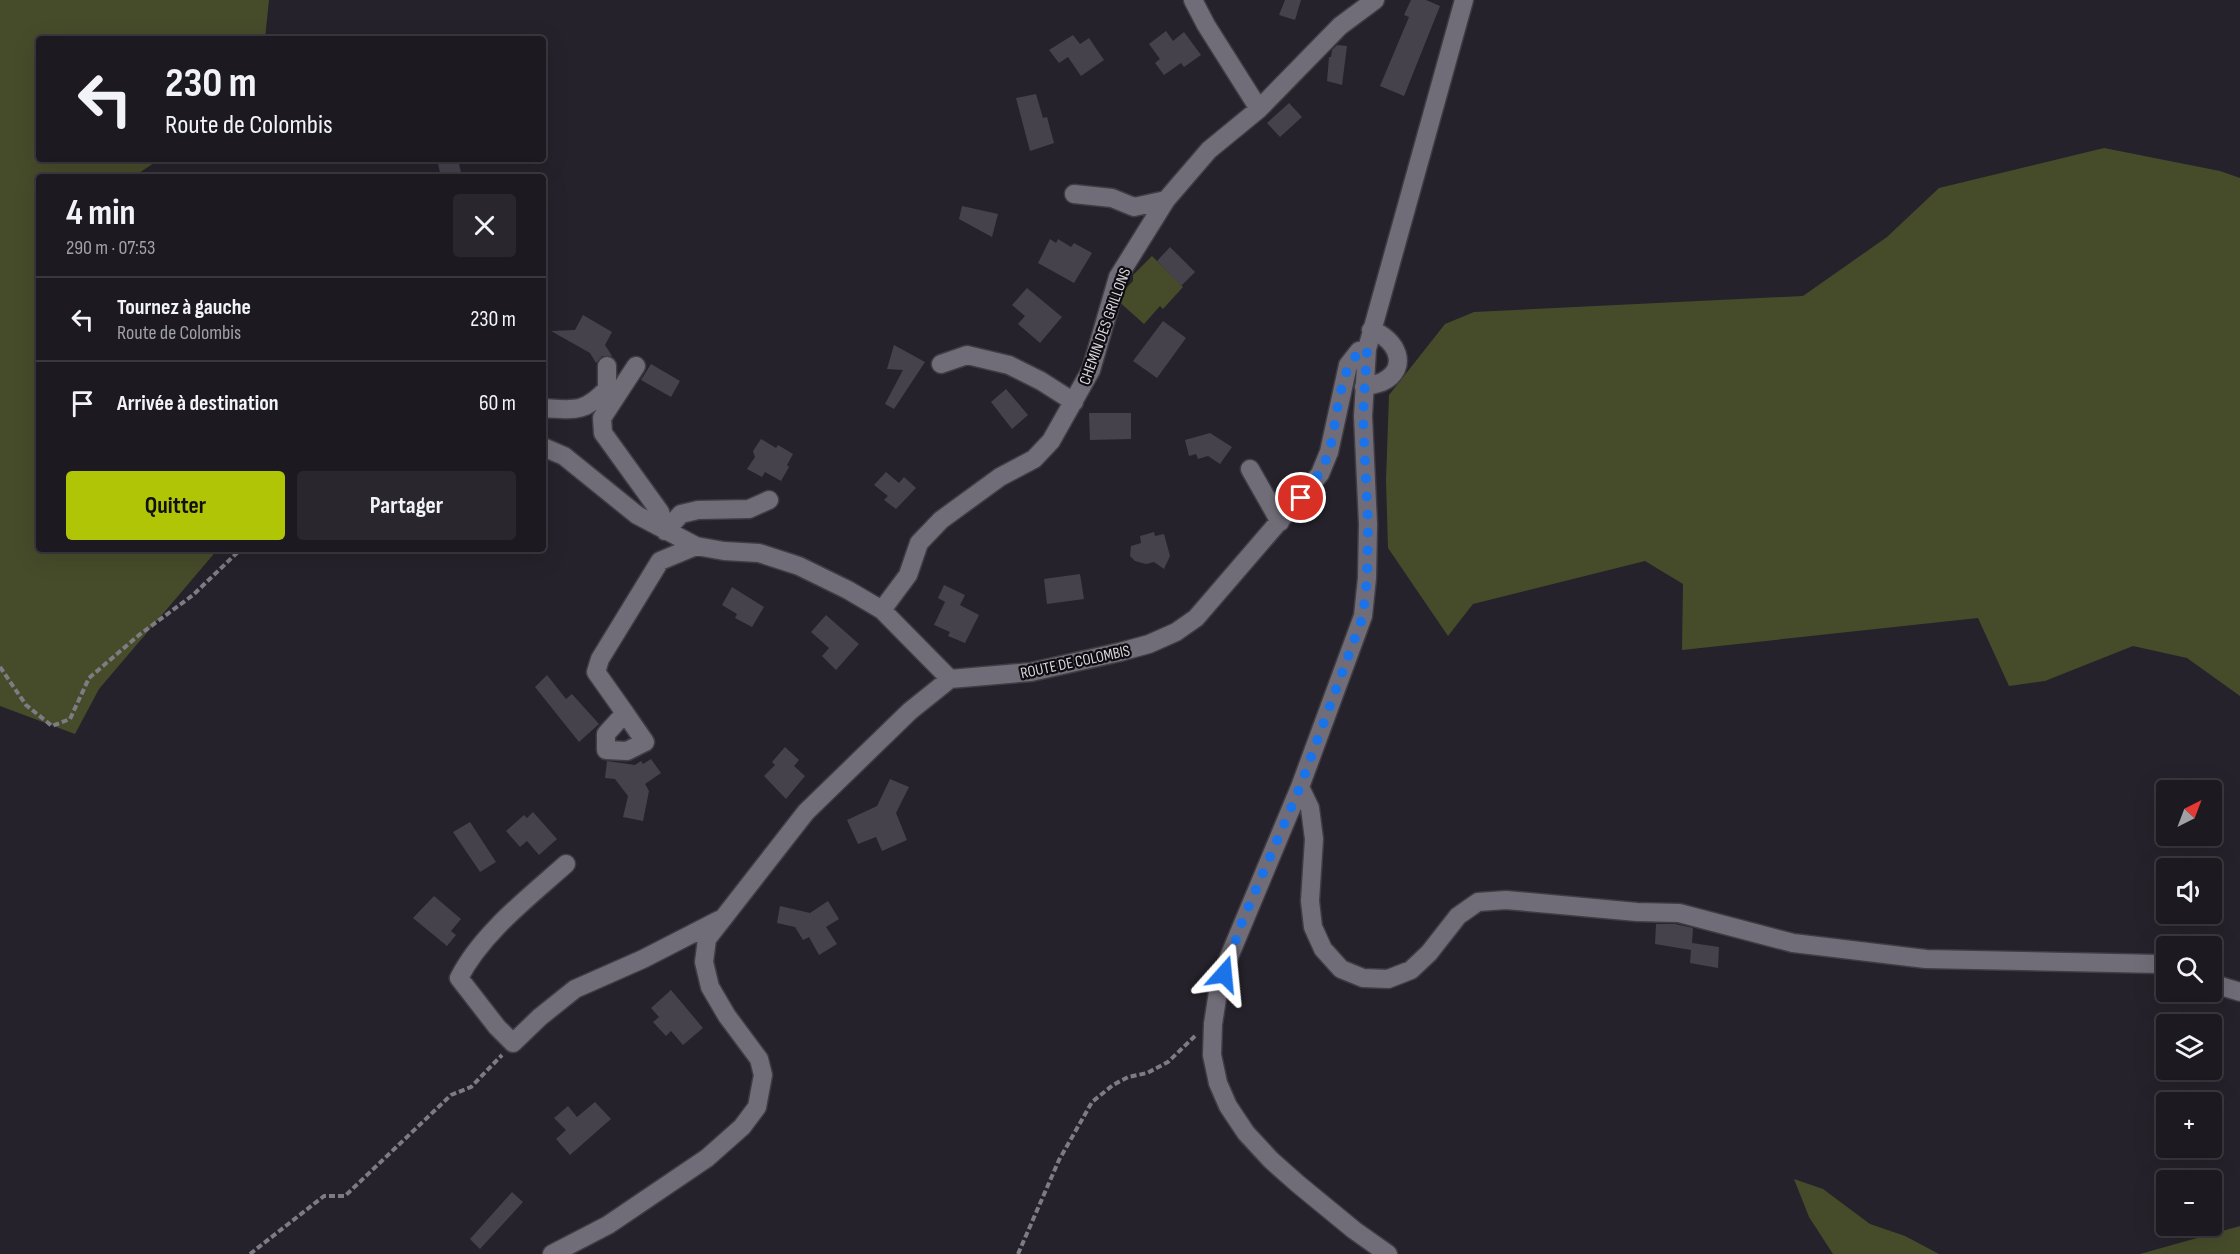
<!DOCTYPE html>
<html lang="fr">
<head>
<meta charset="utf-8">
<style>
	body { margin:0; font-family:"Sofia Sans Condensed",sans-serif; background:#29272d; color:#f1f3f6; height:100vh; display:flex; flex-direction:column; font-size:22px; white-space:nowrap }
	* { box-sizing:border-box; margin:0 }
	p { font-size:20px; color:#a0a1a5 }
	.icon { flex:none; width:33px; height:33px; fill:none; stroke:currentColor; stroke-width:2; stroke-linecap:round; stroke-linejoin:round }
	.map { position:relative; flex:1; overflow:hidden }
	.panel { position:absolute; left:36px; top:174px; width:510px; height:378px; display:flex; flex-direction:column; background:#1c1a20; border-radius:6px; box-shadow:0 6px 24px #0002,0 0 0 2px #3a383e }
	.panel>* { flex:none }
	.guide { position:absolute; left:36px; top:36px; width:510px; height:126px; border-radius:6px; box-shadow:0 6px 24px #0002,0 0 0 2px #3a383e; background:#1c1a20; color:#f1f3f6; overflow:hidden }
	.needle { width:39px; rotate:42deg }
	.tools { position:absolute; left:2156px; top:780px; display:grid; gap:12px }
	.tools a { display:grid; place-items:center; width:66px; height:66px; border-radius:6px; background:#1c1a20; box-shadow:0 6px 24px #0002,0 0 0 2px #3a383e; font-size:30px }
	.pin { position:absolute; display:grid; place-items:center; width:51px; height:51px; color:#fff; margin:-26px; border:3px solid #fff; border-radius:50%; box-shadow:0 2px 6px #0007 }
	.me { position:absolute; width:66px; margin:-33px; rotate:18deg; stroke-linejoin:round; filter:drop-shadow(0 0 4px #0008) }
	.turn { display:flex; align-items:center; gap:21px; height:126px; padding:0 30px; font-size:27px }
	.turn .icon { width:78px; height:78px; stroke-width:2.5 }
	.turn b { display:block; font-size:42px; line-height:51px }
	.round { display:grid; place-items:center; flex:none; width:63px; height:63px; border-radius:6px; background:#29272d }
	.head { display:flex; align-items:center; justify-content:space-between; height:102px; padding:0 30px }
	h1 { font-size:36px; font-weight:700; line-height:45px }
	.button { display:flex; gap:12px; margin-top:auto; padding:12px 30px }
	.button a { flex:1; height:69px; border-radius:6px; background:#afc506; color:#111; font-size:24px; font-weight:700; line-height:69px; text-align:center }
	.button a+a { background:#29272d; color:#f1f3f6 }
	ul { padding:0; list-style:none }
	li { display:flex; align-items:center; gap:18px; height:84px; padding:0 30px; border-top:2px solid #3a383e }
	li div { flex:1 }
	li b { display:block; font-size:22px }
	li em { font-style:normal }
	.map>svg:first-child { display:block }
	.green { fill:#464c2a }
	.building { fill:#46424c }
	.lines { fill:none; stroke-linecap:round; stroke-linejoin:round }
	.minor-casing { stroke:#3f3c43; stroke-width:21 }
	.path { stroke:#7d7b83; stroke-width:4; stroke-dasharray:6 3; stroke-linecap:butt }
	.minor { stroke:#716d78; stroke-width:18 }
	.route { stroke:#1a73e8; stroke-width:10; stroke-dasharray:0 18 }
	.labels { text-anchor:middle; stroke-width:4.5; stroke-linejoin:round; paint-order:stroke }
	.street-label { font-size:16px; fill:#d9d7dd; stroke:#0e0c10 }
</style>
</head>
<body>
<div class="map">
<svg width="2240" height="1254" viewBox="0 0 2240 1254">
	<rect width="100%" height="100%" fill="#25222b"/>
	<!-- green -->
	<path class="green" d="M0,0H269L265,39H39V159H160L133,177H39V549H218L99,689L75,734L0,706Z
		M2104,148L2220,171L2240,178V696L2187,658L2133,646L2045,681L2009,686L1978,618L1682,650L1683,584L1645,561L1473,604L1448,636L1388,548L1386,480L1389,395L1445,324L1474,312L1803,296L1887,237L1939,188Z
		M1152,256L1183,287L1163,309L1160,306L1144,324L1116,299L1133,281V275Z
		M1794,1179L1823,1189L1870,1224L1905,1236L1939,1254H1833L1809,1217Z
		M2240,1226V1254H2140Z"/>
	<!-- building -->
	<path class="building" d="M1285,0H1301L1295,20L1279,15Z
		M1411,0H1426L1440,6L1404,96L1380,86L1409,17L1404,15Z
		M1166,31L1173,41L1184,32L1201,55L1184,67L1181,63L1164,75L1155,63L1160,59L1149,44Z
		M1073,35L1080,44L1089,38L1104,60L1081,76L1068,57L1059,63L1049,50Z
		M1337,45L1347,46L1342,85L1327,81L1329,57H1331L1332,50Z
		M1036,94L1043,118L1047,117L1054,143L1030,151L1016,98Z
		M1289,103L1302,117L1280,137L1267,123Z
		M437,159H458L462,177H441Z
		M962,206L998,214L992,237L959,219Z
		M1050,239L1056,243L1058,239L1071,247L1074,243L1092,253L1074,283L1038,263Z
		M1170,247L1195,272L1181,286L1157,261Z
		M1027,288L1062,317L1040,343L1018,324L1025,316L1012,305Z
		M583,315L612,332L605,345L612,356H602L596,363L590,353L551,331L575,330Z
		M1163,321L1186,338L1157,378L1133,361Z
		M894,345L925,362L894,409L885,404L903,370L887,369Z
		M651,364L680,381L671,397L641,380Z
		M1006,389L1028,415L1012,429L991,402Z
		M1089,413H1131V439L1090,440Z
		M1210,433L1232,447L1220,464L1208,456L1198,459L1196,454L1189,456L1185,440Z
		M761,439L776,448L778,445L793,454L787,465L789,467L781,481L765,472L762,477L747,469L755,457L753,451Z
		M886,472L899,483L904,477L916,488L896,509L884,500L888,496L874,485Z
		M1154,532L1155,536L1164,534L1170,556L1164,569L1154,562L1146,564L1135,561L1130,556L1131,546L1141,543L1140,536Z
		M1080,574L1084,599L1047,604L1044,579Z
		M944,585L965,595L960,605L979,615L965,643L948,636L950,632L934,625L945,602L938,598Z
		M732,587L764,607L752,627L735,618L737,614L722,605Z
		M826,615L859,644L836,670L822,656L829,648L811,632Z
		M547,675L566,699L572,694L599,724L579,742L535,687Z
		M785,747L799,760L794,766L805,776L786,799L764,776L775,765L772,762Z
		M651,759L661,773L645,784L649,791L643,821L623,817L628,796L615,779L605,778L607,761L635,765L641,761L643,764Z
		M890,779L909,787L896,813L907,840L882,851L876,837L858,844L847,820L877,806Z
		M533,812L557,839L539,855L527,841L520,847L506,831L524,815L527,818Z
		M470,822L496,862L480,872L453,832Z
		M434,896L461,919L451,931L456,935L447,946L413,918Z
		M828,901L839,919L826,927L837,944L819,955L809,937L803,940L795,927L777,923L780,906L810,913Z
		M1656,924H1675L1693,928L1692,943L1719,947L1718,968L1690,963L1691,950L1655,944Z
		M671,990L703,1028L683,1045L671,1031L666,1036L653,1022L659,1017L651,1008Z
		M595,1102L611,1119L570,1155L556,1139L566,1130L554,1118L568,1106L577,1117Z
		M512,1192L523,1202L480,1249L470,1239Z"/>
	<g class="lines">
		<!-- minor casing -->
		<g class="minor-casing">
			<path id="minor" d="M1193,0L1206,25L1259,109
				M1074,194L1112,198L1134,207L1166,200
				M941,364L967,355L1009,365L1041,381L1074,402
				M636,366L602,418L603,433L660,512L665,531
				M1364,387C1370,385 1377,384 1382,382C1411,368 1396,338 1371,330
				M543,408C575,410 584,413 607,389V366
				M543,447L564,456L637,515L696,546L724,551L759,553L799,566L848,590L882,610L950,679
				M1250,469L1280,522
				M665,531L681,514L698,510L749,509L769,500
				M882,610L908,575L919,543L941,520L1000,477L1034,459L1051,441L1091,370L1118,277L1166,200L1209,150L1259,109L1340,26L1375,0
				M625,713L645,742L627,751L606,750V734L625,713L596,672L600,659L660,561L696,546
				M1300,787L1310,808L1314,839L1310,901L1313,927L1323,949L1341,969L1363,978L1388,979L1411,970L1429,953L1458,916L1478,902L1506,900L1637,912L1679,913L1793,943L1926,959L2159,964L2166,967
				M566,864C529,897 481,934 459,978L497,1027L513,1043L540,1017L575,989L643,959L719,920
				M2211,983L2240,992
				M552,1254L608,1225L707,1158L742,1127L757,1107L763,1075L759,1059L727,1016L710,987L704,962L707,939L806,812L910,711L950,679L1031,672L1120,652L1149,644L1176,632L1196,618L1320,474L1329,452L1348,365L1359,351L1367,349
				M1388,1254L1354,1230L1298,1184L1271,1160L1246,1133L1228,1106L1218,1083L1212,1055L1213,1024L1218,992L1229,957L1300,787L1363,616L1367,578L1368,524L1363,416L1367,349L1464,0"/>
		</g>
		<!-- path -->
		<path class="path" d="M0,667L26,705L52,726L70,719L89,678L139,635L193,595L241,549
			M250,1254L324,1196H345L451,1095L471,1087L502,1055
			M1018,1254L1059,1160L1092,1102L1113,1085L1128,1077L1147,1073L1168,1062L1195,1036"/>
		<!-- minor -->
		<use href="#minor" class="minor"/>
	</g>
	<g class="lines">
		<!-- route -->
		<path class="route" d="M1224,974L1242,922L1300,787L1363,616L1367,578L1368,524L1363,416L1367,349C1337,357 1338,428 1328,454C1322,471 1313,484 1301,498"/>
	</g>
	<g class="labels">
		<!-- street labels -->
		<g class="street-label">
			<text transform="translate(1104 326) rotate(-70)" y="6">CHEMIN DES GRILLONS</text>
			<text transform="translate(1075 661) rotate(-12)" y="6">ROUTE DE COLOMBIS</text>
		</g>
	</g>
</svg>
<div class="tools">
<a><svg class="needle" viewBox="-14 -14 28 28"><path d="M0-13l5 13h-10z" fill="#e53935"/><path d="M0 13l5-13h-10z" fill="#a0a1a5"/></svg></a>
<a><svg class="icon" aria-label="sound" viewBox="0 0 24 24"><path d="M4 9h4l5-4v14l-5-4H4zM17 9q2 3 0 6"/></svg></a>
<a><svg class="icon" aria-label="search" viewBox="0 0 24 24"><circle cx="10" cy="10" r="6"/><path d="M15 15l6 6"/></svg></a>
<a><svg class="icon" aria-label="layers" viewBox="0 0 24 24"><path d="M12 4l9 5-9 5-9-5zM3 14l9 5 9-5"/></svg></a>
<a>+</a>
<a>−</a>
</div>
<div class="pin" style="left:1301px;top:498px;background:#d93025"><svg class="icon" aria-label="arrive" viewBox="0 0 24 24"><path d="M6 21V4h12l-3 4 3 4H6"/></svg></div>
<svg class="me" style="left:1224px;top:974px" viewBox="-20 -20 40 40"><path d="M0-17L14 15 0 8-14 15z" fill="#1a73e8" stroke="#fff" stroke-width="4"/></svg>
<div class="guide">
<div class="turn"><svg class="icon" aria-label="left" viewBox="0 0 24 24"><path d="M17 20v-9H6M10 6l-5 5 5 5"/></svg><div><b>230 m</b>Route de Colombis</div></div>
</div>
<section class="panel">
<div class="head"><div><h1>4 min</h1><p>290 m · 07:53</p></div><a class="round"><svg class="icon" aria-label="close" viewBox="0 0 24 24"><path d="M6 6l12 12M18 6L6 18"/></svg></a></div>
<ul>
<li><svg class="icon" aria-label="left" viewBox="0 0 24 24"><path d="M17 20v-9H6M10 6l-5 5 5 5"/></svg><div><b>Tournez à gauche</b><p>Route de Colombis</p></div><em>230 m</em></li>
<li><svg class="icon" aria-label="arrive" viewBox="0 0 24 24"><path d="M6 21V4h12l-3 4 3 4H6"/></svg><div><b>Arrivée à destination</b></div><em>60 m</em></li>
</ul>
<div class="button"><a>Quitter</a><a>Partager</a></div>
</section>
</div>
</body>
</html>
